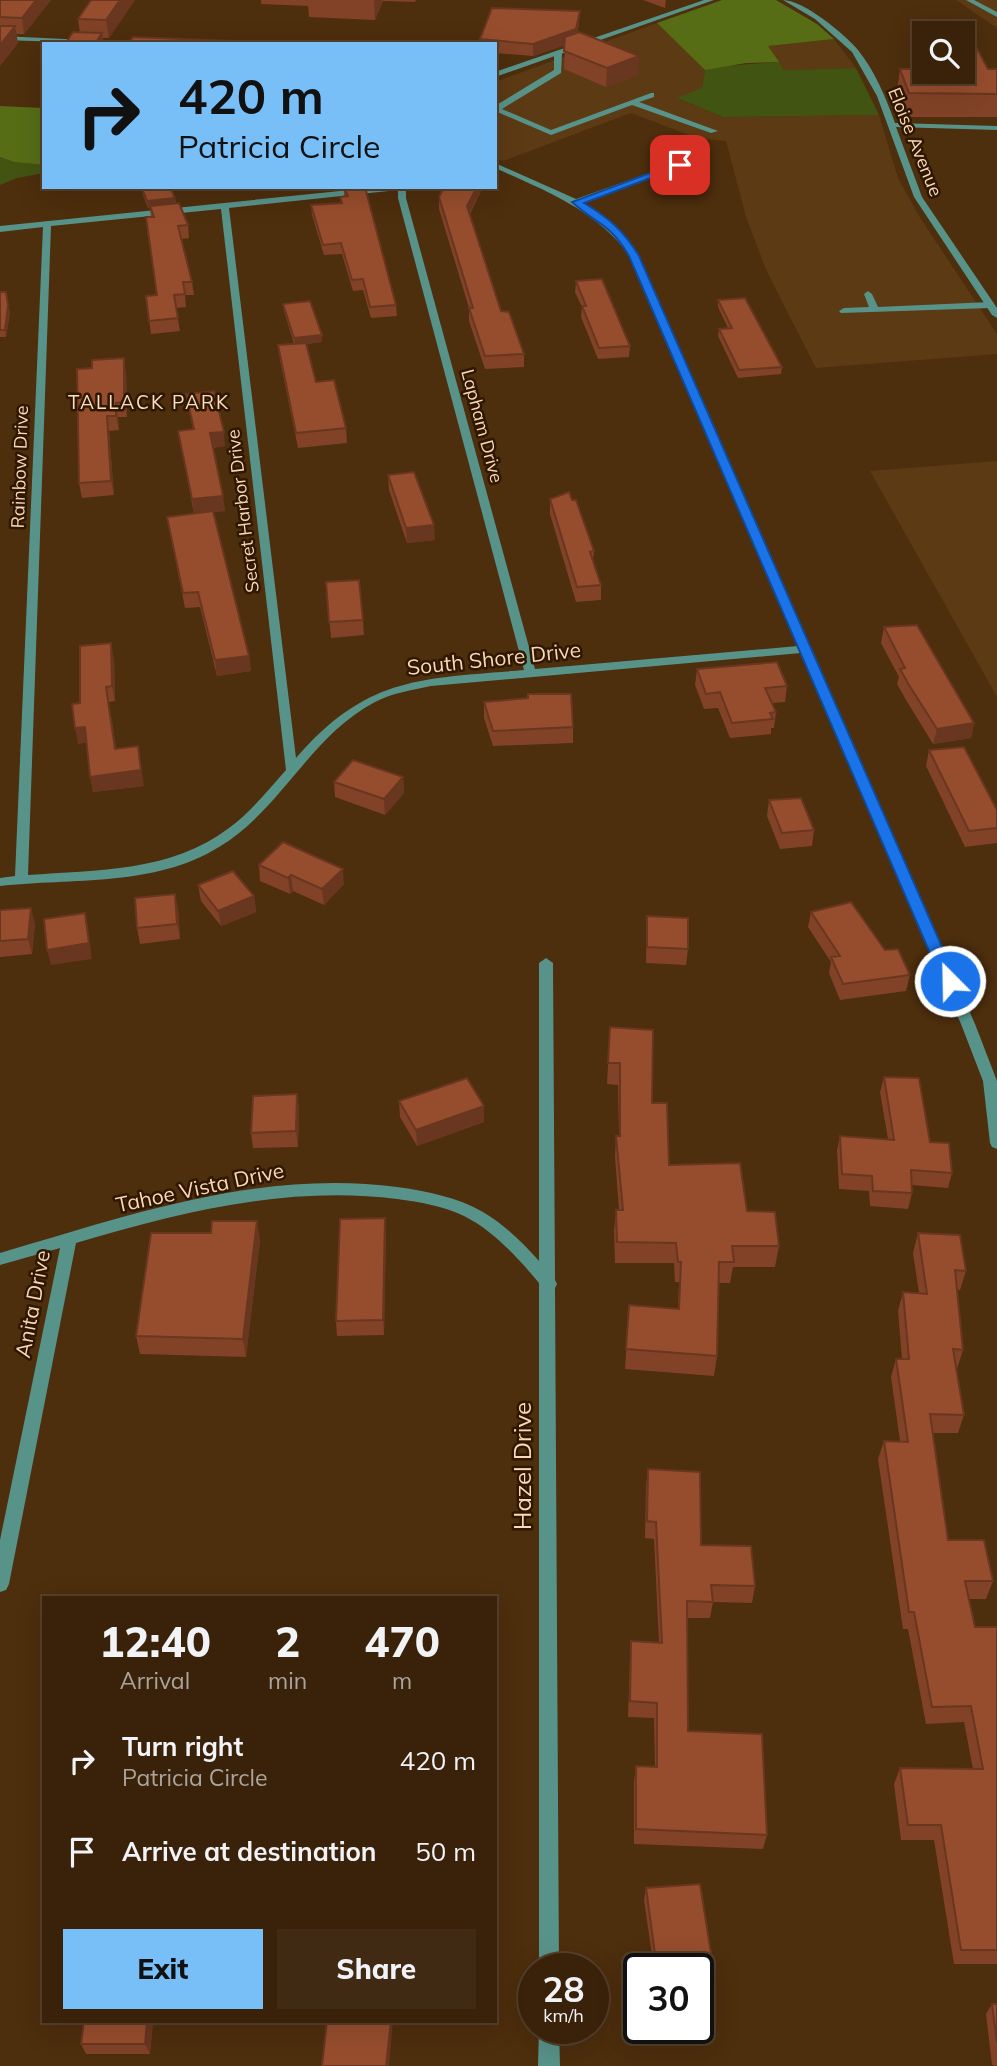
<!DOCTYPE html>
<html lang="en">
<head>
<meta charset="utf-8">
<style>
	body { margin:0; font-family:Mulish,sans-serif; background:#412a13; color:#f1f3f6; height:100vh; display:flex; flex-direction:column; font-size:26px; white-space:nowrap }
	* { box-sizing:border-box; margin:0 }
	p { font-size:23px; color:#aba49c }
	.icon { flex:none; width:38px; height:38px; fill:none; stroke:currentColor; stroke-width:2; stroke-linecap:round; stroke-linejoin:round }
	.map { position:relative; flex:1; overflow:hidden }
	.drawer { position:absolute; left:42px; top:1596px; width:455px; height:427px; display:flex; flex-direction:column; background:#3a220a; border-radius:0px; box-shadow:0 7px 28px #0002,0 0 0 2px #543f2b }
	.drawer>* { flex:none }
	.guide { position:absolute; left:42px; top:42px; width:455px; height:147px; border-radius:0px; box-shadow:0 7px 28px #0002,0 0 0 2px #543f2b; background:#78bff7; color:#111; overflow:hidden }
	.tools { position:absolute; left:912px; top:21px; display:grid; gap:14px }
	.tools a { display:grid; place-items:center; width:63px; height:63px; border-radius:0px; background:#3a220a; box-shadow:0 7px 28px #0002,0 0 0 2px #543f2b; font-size:35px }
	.speed { position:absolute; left:518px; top:1953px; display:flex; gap:14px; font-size:35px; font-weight:700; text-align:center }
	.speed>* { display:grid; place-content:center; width:91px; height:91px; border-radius:50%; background:#3a220a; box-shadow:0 7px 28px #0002,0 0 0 2px #543f2b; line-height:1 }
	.speed small { font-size:18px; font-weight:400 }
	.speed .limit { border:4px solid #111; border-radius:10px; background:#fff; color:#111 }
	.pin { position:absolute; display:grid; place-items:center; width:60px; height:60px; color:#fff; margin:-30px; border-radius:14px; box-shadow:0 4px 10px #0006 }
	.me { position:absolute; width:77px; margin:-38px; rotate:337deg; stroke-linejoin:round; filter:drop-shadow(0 0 5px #0008) }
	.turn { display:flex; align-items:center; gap:24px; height:147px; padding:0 21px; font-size:32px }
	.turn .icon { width:91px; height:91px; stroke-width:2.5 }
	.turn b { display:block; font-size:49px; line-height:60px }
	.eta { display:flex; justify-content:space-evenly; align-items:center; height:119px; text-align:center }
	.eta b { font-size:42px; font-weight:800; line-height:49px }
	.action { display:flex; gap:14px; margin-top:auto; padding:14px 21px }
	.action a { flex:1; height:80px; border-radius:0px; background:#78bff7; color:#111; font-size:28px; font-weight:800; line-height:80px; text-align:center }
	.action a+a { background:#412a13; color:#f1f3f6 }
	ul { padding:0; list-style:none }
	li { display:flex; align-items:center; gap:21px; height:91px; padding:0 21px }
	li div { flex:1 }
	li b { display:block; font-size:26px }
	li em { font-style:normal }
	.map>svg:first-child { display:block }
	.built { fill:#5c3a14 }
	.green { fill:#425412 }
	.forest { fill:#566d16 }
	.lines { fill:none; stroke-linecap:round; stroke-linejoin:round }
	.service { fill:#58938a; fill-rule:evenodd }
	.minor { fill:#58938a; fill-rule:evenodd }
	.wall { fill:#814227 }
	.shaded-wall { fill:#693620 }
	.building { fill:#964d2d; stroke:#693620; stroke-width:2 }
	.route { fill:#1a73e8; stroke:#114b97; stroke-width:2 }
	.labels { text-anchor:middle; stroke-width:5; stroke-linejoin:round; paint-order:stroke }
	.far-street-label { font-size:18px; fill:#f9d8ba; stroke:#2f1700 }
	.far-neighbourhood-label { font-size:19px; letter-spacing:2px; fill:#f9dec6; stroke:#2f1700 }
	.street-label { font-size:21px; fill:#f9d8ba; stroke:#2f1700 }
	.near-street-label { font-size:24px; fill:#f9d8ba; stroke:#2f1700 }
</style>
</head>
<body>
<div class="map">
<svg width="997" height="2066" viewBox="0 0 997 2066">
	<rect width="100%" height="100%" fill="#4d2e0d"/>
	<!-- built -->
	<path class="built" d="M956,0H997V28Z
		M657,23L705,70L702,88L679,99L723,117L879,115L898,178L919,216L997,334V354L816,368L767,272L746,217L726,141L697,138L631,113L503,161L495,158V82Z
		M834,39L856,68L784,70L767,46Z
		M997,461V697L870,471Z"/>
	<!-- green -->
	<path class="green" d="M779,62L784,70L856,68L879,115L723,117L677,98L702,88L705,70L712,67Z
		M0,157L14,162L44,165V173L17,178L0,185Z"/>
	<!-- forest -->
	<path class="forest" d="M722,0H776L817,24L834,39L768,46L779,62L746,63L705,70L657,23Z
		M0,106L44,108V165L14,162L0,157Z"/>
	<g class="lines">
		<!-- service -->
		<path class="service" d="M558,51L562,53L561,73L502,109L551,130L651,93H654V97L639,102L718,131L711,133L632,105L551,135L495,111V106L554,70V53Z
			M868,291L872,294L878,307L990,302L994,305L990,308L841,313L839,311L844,308L869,307L864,294Z"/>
		<!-- minor -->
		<path class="minor" d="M704,0H714L495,77V72Z
			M783,0C803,0 845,34 858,50C875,71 886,98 895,123L997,126V130L896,127L922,197L997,308V318L992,315L914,197L877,96L852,52L815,19Z
			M966,0H974L997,12V17Z
			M0,36L130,42L133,44L0,40Z
			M703,154L710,156L582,203C605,217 622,234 638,256L975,1024L997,1081V1149L992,1147L990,1143L983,1081L961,1024L801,653L431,686C412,690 392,693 375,702C310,736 281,810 219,847C155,887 72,878 0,886V878L15,876L43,227L0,232V226L379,187H409L406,189V198L535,669L798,646L630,256C596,210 546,191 495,168V163L576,199ZM398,190V198L524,670C422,679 368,675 296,758L229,208ZM221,209L286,770C268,790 251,812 229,828C171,872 97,870 28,875L51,226Z
			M546,958L553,963L555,1280L557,1284L555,1288L559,1969H539V1283C518,1258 494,1231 464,1216C443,1206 420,1202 397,1199C288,1185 180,1212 76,1243L9,1584L6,1590L0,1592V1540L60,1248L0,1265V1253C129,1215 261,1169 397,1187C426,1191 457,1197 483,1212C505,1225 523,1243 539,1261V963Z
			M539,2028H559L560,2066H538Z"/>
	</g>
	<!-- wall -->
	<path class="wall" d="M0,0H51L24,34H16L18,43L0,66Z
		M135,0L109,38H103V44H65L80,33L78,19Z
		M261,0H416L415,2L383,1L375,20L309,17L308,6L261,4Z
		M643,0H666L665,8Z
		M579,24L577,33L638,75L606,87L564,69L565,45L533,56L495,53V44H480V39Z
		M900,69H997V117H906L897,92Z
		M339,187H365L396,305L397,316L371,318L363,290L353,291L342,254L324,255L312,215L311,205L341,203L340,197L344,196V188H340Z
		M444,187H483L470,214L501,311L524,354V367L485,369L469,321V308L439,209V197Z
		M142,188L175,198L176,203L188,225L189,238L181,239L192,282L194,295H185L186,307L176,308L180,331L151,334L146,296L157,295L150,208H148L143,195Z
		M576,281L630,346L629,357L598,359L581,317L582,307L575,292Z
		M0,292L10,312L6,337H0Z
		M718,300L782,367L781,374L738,378L718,336L719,329L728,328L718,307Z
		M283,304L322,335V342L306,344L316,382L346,428L347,443L298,448L280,360L278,345L294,344L284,311Z
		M126,372L127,417H118L119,430L109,431L114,495L82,498L79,483Z
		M186,394L225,446L213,448L225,511L213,512L249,656L251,671L217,676L200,607L185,608L167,517L194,514L178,431L193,429Z
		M388,475L435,540L407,543L389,490Z
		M550,499L594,551L593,562L601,585V600L576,602L550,514Z
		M326,582L363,620L364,635L331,638Z
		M884,627L974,723L971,738L933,744L906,700L897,684L899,677L881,643Z
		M114,659L115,701L109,702L116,749L144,786L93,792L86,742L78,744L80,703Z
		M697,669L787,686L785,702L772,703L776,712L774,728H771V734L730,738L718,708L704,709L695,685Z
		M484,702L573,727V743L493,746L484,718Z
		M929,750L997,810V843L965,847L926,766Z
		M403,777L404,793L385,815L335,797L334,782Z
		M769,800L814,830L812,846L780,849L767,816Z
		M259,865L344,884L324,905L293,891L290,894L260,881Z
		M198,885L254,896L256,912L221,926L201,901Z
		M178,909L180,939L140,944L137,928Z
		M0,910L35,923L32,954L0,957Z
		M811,912L885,950L910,975L906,991L840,1000L829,973L831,962L808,927Z
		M647,916L688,949L686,965L646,963Z
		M610,1027L652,1103L669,1165L747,1211L779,1246L775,1267H733L730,1283H718L717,1356L714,1376L625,1369L629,1305L678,1309L679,1282H675L674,1263H615L614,1231L616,1210H619L615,1157L616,1136H619L618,1085L607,1084Z
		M884,1077L952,1173L948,1188L912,1185V1193L908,1209L870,1206L869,1191L839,1189L837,1151L840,1136L888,1139L880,1092Z
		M297,1094L299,1109L298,1147L253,1148L251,1133Z
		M399,1101L484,1122L417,1146L400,1117Z
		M386,1233L384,1335L337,1336L336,1321Z
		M918,1233L966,1271L960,1290H957L963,1350L957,1369H956L964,1415L958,1433H932L948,1540L993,1581L986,1599H969L975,1627H997V1964H954L934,1840H901L894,1784L900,1768L973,1769L964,1722L926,1724L908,1629H903L878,1459L884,1441H900L891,1377L896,1359H902L898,1311L903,1292L919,1293L913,1253Z
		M260,1240L246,1357L140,1354L136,1336Z
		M648,1469L701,1545L755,1586L752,1603L713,1602L710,1618H687L688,1731L767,1835L763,1849L634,1844V1782L636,1766L655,1767L654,1718L628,1717L630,1657L631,1641L659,1642L654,1539L645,1538L646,1486Z
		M646,1888L714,1972L711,1982L698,1983V1969H654L644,1900Z
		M992,2004H997V2066L992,2065L986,2014Z
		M153,2021L150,2054H86L81,2044Z"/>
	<!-- shaded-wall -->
	<path class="shaded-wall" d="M36,0H51L24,34L22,18Z
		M120,0H135L109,38L106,20Z
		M374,0H383L375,20Z
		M580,11L579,24L575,42L533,56V44Z
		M15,26L18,43L0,66V45Z
		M102,33L103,44H95Z
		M639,56L638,75L606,87L607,68Z
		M477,187H483L467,218V206Z
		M175,198L176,205L148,208L147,201Z
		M8,305L10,312L6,337L5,330Z
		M322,335V342L295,345L294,338Z
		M124,358L126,372L127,417L124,402Z
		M116,403L118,417L119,430L116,416Z
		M107,416L109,431L114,495L111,481Z
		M224,432L225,446L211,448L210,433Z
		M223,496L225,511L194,514L192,499Z
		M434,525L435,540L407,543L406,528Z
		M111,643L114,659L115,701L112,686Z
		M249,656L251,671L217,676L215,660Z
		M974,723L971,738L933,744L937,729Z
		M85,727L88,742L78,744L75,728Z
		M138,746L144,786L93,792L90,777Z
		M403,777L404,793L385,815L384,799Z
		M343,869L344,884L324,905L322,889Z
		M291,875L293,891L290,894L288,878Z
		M175,894L178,909L180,939L177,924Z
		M254,896L256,912L221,926L218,911Z
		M31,908L35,923L32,954L28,939Z
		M85,913L88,928L92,959L51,965L47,950Z
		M297,1094L299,1109L298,1147L296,1131Z
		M484,1106V1122L417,1146L416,1130Z
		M385,1218L386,1233L384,1335L383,1320Z
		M257,1221L260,1240L246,1357L243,1339Z
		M147,2021H153L150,2054L145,2044Z
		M391,2021H393L389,2066H386Z"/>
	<!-- building -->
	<path class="building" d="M0,0H36L22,18L0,17Z
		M91,0H120L106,20L78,19Z
		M492,8L580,11L576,29L533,44L480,39Z
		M0,26H15L0,45Z
		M73,32L102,33L95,44H65Z
		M579,32L639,56L607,68L564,51L565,37Z
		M133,37L231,41L229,44H128Z
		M962,43H974L988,69H997V94L909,93L900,69H924V72H962Z
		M170,187L175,198L147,201L142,188Z
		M365,187L396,305L370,307L363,279L352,280L341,243L323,245L311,205L342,203L340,197L348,196L344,188Z
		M444,187H477L467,206L501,311L509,312L524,354L485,356L469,308H473L439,197Z
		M179,203L188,225L178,226L192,282H183L185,294L174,295L178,318L149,321L146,296L157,295L146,217H154L150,206Z
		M602,279L630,346L599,348L582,306H586L576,281Z
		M0,292H6L8,305L5,330H0Z
		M745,298L782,367L739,370L719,329L732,328L718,300Z
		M310,301L322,335L294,338L283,304Z
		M306,343L316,382L334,380L346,428L296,433L278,345Z
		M124,358V402L116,403V416H107L111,481L79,483L77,369L92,368V360Z
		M214,391L224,432L210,433L223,496L192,499L178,431L194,429L186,394Z
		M414,472L434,525L406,528L388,475Z
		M569,492L572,500H576L594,551L590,552L601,585L577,587L550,499Z
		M213,511L249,656L215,660L198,592L183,593L167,517Z
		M359,580L363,620L329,622L326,582Z
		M917,625L974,723L937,729L909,685L900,669L905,668L884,627Z
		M111,643L112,686L106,687L115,749L138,746L141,770L90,777L85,727L75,728L72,704L80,703V646Z
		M777,662L787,686L765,688L776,712L770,713L773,719L732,723L720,692L706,694L697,669Z
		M528,694H571L573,727L493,731L484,702L528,698Z
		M964,747L997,810V828L969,831L929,750Z
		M353,760L403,777L384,799L334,782Z
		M801,798L814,830L782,833L769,800Z
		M283,842L343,869L322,889L291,875L288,878L259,865Z
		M233,871L254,896L218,911L198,885Z
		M175,894L177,924L137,928L135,898Z
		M851,902L885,950L898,949L910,975L843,984L831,957L840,956L811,912Z
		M31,908L28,939L0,941V910Z
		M85,913L89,943L47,950L44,919Z
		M647,916L688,918V949L647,947Z
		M610,1027L653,1030L652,1103H667L669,1165L740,1163L747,1211L775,1212L779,1246H732L734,1262H719L717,1356L626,1349L629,1305L679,1309L681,1262H678L676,1243L617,1242L616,1210H623L616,1136H620V1063H608Z
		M884,1077L919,1078L930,1142L949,1143L952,1173L911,1170L912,1193L873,1191L872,1176L842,1174L840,1136L894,1140Z
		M467,1078L484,1106L416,1130L399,1101Z
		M297,1094L296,1131L251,1133L253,1096Z
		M385,1218L383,1320L336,1321L340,1219Z
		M212,1221H257L243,1339L136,1336L151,1233H211Z
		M918,1233L960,1235L966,1271L955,1270L963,1350L953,1349L964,1415L930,1414L948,1540H984L993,1581H965L975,1627H997V1950H961L941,1825H908L900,1768L983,1769L971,1706L932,1707L914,1612H909L884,1441L908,1442L896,1359H909L903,1292L927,1294Z
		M648,1469L700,1472L701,1545L751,1546L755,1586L711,1585L713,1602L687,1601L688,1731L762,1734L767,1835L636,1829V1766L657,1767V1703L630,1701L631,1641L662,1643L656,1522L647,1521Z
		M700,1884L714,1972L698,1973V1969H657L646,1888Z
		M992,2004H997V2042Z
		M84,2021H147L145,2044H81Z
		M327,2021H391L386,2066H322Z"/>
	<!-- route -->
	<path class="route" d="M677,163L685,165L584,203C609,218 624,231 639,256L957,981L955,985L950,986L942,981L629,256C609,222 597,225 572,202Z"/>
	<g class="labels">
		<!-- far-street labels -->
		<g class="far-street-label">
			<text transform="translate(915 142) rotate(68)" y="6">Eloise Avenue</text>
			<text transform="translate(482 426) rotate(75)" y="6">Lapham Drive</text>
			<text transform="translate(20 467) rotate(-88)" y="6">Rainbow Drive</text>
			<text transform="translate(243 511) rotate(-97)" y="6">Secret Harbor Drive</text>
		</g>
		<!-- far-neighbourhood labels -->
		<g class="far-neighbourhood-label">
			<text x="149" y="409">TALLACK PARK</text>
		</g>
		<!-- street labels -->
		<g class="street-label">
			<text transform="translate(494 659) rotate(-6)" y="7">South Shore Drive</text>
			<text transform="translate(200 1188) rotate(-12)" y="7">Tahoe Vista Drive</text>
			<text transform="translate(33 1304) rotate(-79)" y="7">Anita Drive</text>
		</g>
		<!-- near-street labels -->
		<g class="near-street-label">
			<text transform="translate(523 1466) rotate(-90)" y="8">Hazel Drive</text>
		</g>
	</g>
</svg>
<div class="tools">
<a><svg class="icon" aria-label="search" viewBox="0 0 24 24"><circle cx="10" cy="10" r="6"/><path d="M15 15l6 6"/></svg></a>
</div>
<div class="speed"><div>28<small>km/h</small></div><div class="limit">30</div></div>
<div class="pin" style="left:680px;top:165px;background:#d93025"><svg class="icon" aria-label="arrive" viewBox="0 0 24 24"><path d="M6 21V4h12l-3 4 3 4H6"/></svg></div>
<svg class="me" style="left:950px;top:981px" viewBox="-20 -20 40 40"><circle r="17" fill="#1a73e8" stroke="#fff" stroke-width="3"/><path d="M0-11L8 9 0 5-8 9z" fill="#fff"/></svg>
<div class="guide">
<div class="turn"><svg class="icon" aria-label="right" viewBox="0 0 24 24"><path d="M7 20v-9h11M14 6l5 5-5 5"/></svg><div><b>420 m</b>Patricia Circle</div></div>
</div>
<section class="drawer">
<div class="eta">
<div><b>12:40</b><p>Arrival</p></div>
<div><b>2</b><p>min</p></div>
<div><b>470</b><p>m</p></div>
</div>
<ul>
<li><svg class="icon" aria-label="right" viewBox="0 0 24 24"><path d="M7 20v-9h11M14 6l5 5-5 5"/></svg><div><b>Turn right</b><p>Patricia Circle</p></div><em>420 m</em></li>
<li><svg class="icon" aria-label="arrive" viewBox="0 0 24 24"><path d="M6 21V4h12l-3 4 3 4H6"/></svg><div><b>Arrive at destination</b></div><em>50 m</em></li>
</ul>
<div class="action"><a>Exit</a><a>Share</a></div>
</section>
</div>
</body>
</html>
